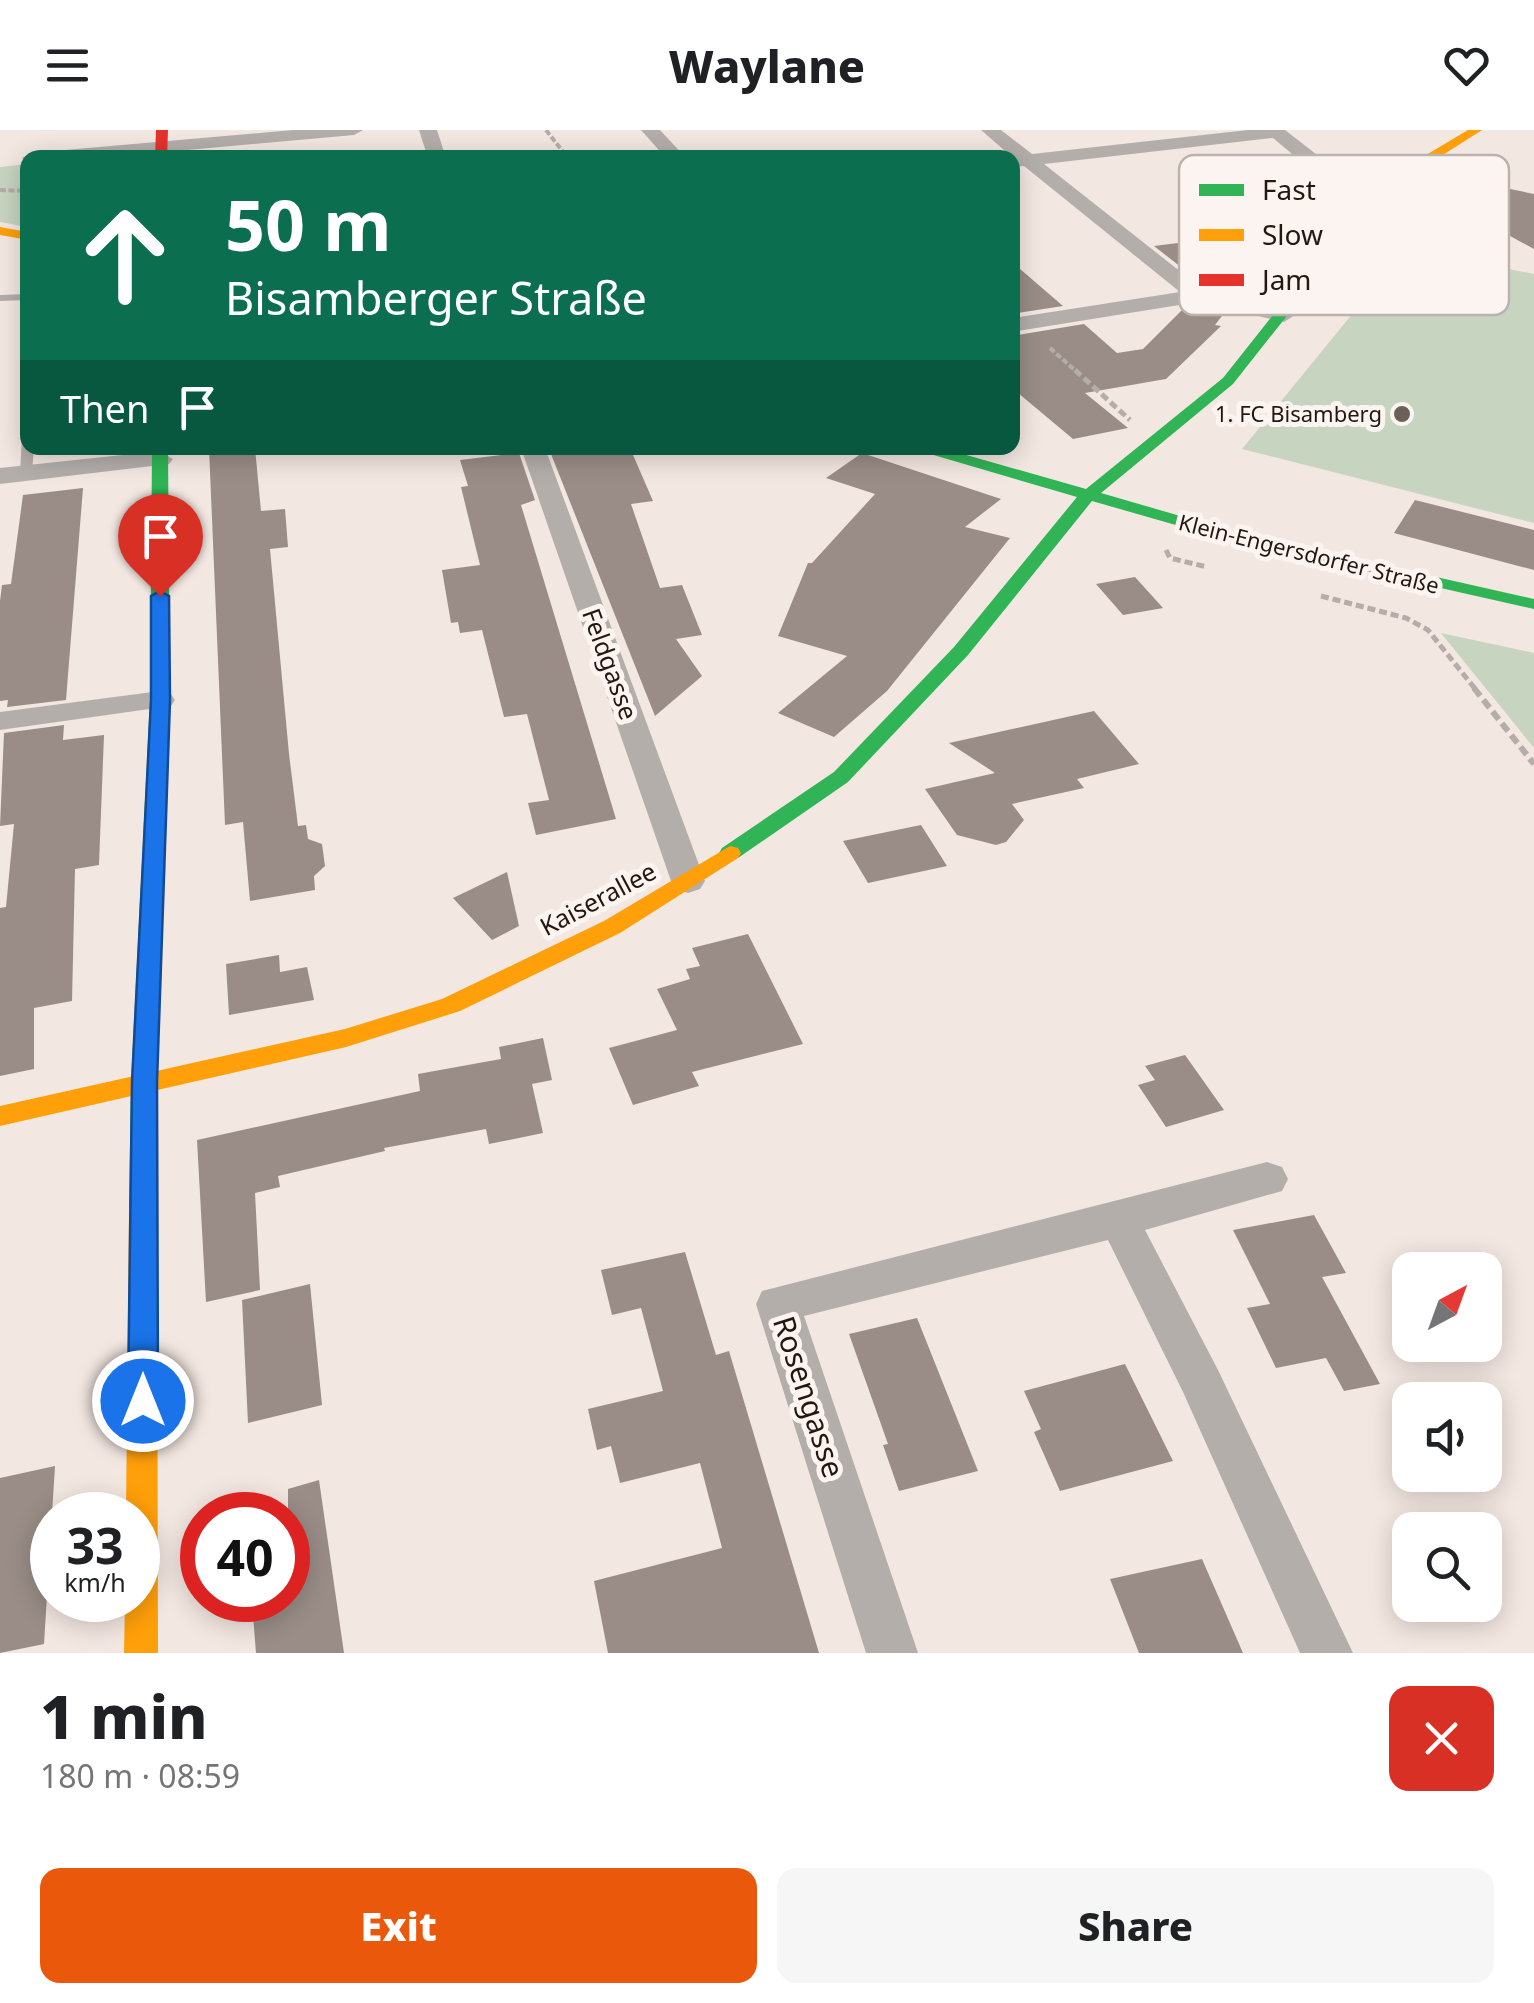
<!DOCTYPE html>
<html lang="en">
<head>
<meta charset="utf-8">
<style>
	body { margin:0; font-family:"Noto Sans",sans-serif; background:#f6f6f6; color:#202124; height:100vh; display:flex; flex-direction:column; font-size:38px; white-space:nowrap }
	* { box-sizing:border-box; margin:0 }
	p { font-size:32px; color:#757577 }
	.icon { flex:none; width:55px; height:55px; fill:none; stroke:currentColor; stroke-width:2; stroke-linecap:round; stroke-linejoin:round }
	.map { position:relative; height:1523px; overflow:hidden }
	.panel { display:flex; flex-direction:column; background:#fff; flex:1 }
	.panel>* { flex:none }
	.hud { position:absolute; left:20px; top:20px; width:1000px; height:305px; border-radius:20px; box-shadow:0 5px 25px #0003; background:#0b6e4f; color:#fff; overflow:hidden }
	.needle { width:65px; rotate:41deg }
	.buttons { position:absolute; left:1392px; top:1122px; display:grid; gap:20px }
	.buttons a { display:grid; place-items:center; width:110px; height:110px; border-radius:20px; background:#fff; box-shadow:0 5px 25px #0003; font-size:50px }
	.speed { position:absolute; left:30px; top:1362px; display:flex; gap:20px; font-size:50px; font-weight:700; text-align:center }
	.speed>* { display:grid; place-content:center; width:130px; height:130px; border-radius:50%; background:#fff; box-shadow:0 5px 25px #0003; line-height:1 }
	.speed small { font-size:25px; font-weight:400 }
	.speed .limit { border:15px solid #d22; background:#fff; color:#111 }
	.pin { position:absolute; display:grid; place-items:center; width:85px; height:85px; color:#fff; margin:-102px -42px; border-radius:50% 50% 50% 0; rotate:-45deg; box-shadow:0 0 10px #0007 }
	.pin .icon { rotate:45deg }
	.me { position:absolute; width:110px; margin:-55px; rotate:0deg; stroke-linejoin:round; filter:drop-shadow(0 0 8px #0008) }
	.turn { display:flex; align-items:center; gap:35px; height:210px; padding:0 40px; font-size:45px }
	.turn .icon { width:130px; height:130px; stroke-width:2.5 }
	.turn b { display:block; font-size:70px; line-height:85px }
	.then { display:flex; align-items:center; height:95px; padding:0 40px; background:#0003; gap:20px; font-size:38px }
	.round { display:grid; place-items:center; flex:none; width:105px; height:105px; border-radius:20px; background:#f6f6f6 }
	.overview { display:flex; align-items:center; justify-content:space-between; height:170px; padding:0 40px }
	h1 { font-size:60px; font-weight:800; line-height:75px }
	.button { display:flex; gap:20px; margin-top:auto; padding:20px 40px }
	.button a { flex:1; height:115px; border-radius:20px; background:#ea580c; color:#fff; font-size:40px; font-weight:800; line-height:115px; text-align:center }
	.button a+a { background:#f6f6f6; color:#202124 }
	header { display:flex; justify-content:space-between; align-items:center; height:130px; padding:0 40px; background:#fff; font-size:45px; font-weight:800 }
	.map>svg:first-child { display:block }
	.green { fill:#c6d4c0 }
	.building { fill:#9a8d87 }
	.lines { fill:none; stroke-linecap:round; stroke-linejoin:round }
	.path-far2 { stroke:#b4ada9; stroke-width:4; stroke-dasharray:6 2.5; stroke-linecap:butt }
	.path-far1 { stroke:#b4ada9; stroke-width:5; stroke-dasharray:8 4; stroke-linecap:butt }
	.path { stroke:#b4ada9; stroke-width:6; stroke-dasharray:10 5; stroke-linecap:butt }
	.lane { fill:#b4aeab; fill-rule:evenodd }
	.street { fill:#b4aeab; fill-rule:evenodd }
	.fast { fill:#30b455; fill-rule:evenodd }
	.slow { fill:#ff9f0a; fill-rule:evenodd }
	.jam { fill:#e5322d; fill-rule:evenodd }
	.route { fill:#1a73e8; stroke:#114b97; stroke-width:2.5 }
	.poi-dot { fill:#6c605a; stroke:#fcf4f1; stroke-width:4 }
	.labels { text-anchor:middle; stroke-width:10; stroke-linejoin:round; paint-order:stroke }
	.far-poi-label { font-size:22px; fill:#241711; stroke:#fcf4f1; text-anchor:end }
	.far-street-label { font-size:22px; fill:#241711; stroke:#fcf4f1 }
	.street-label { font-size:25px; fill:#241711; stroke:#fcf4f1 }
	.near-street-label { font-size:30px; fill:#241711; stroke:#fcf4f1 }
	.key { fill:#fcf4f1; stroke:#bbb2ae; stroke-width:2.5 }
	.key-label { font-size:28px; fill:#241711 }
</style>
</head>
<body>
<header><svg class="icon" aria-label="menu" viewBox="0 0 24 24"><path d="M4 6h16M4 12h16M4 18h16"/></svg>Waylane<svg class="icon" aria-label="heart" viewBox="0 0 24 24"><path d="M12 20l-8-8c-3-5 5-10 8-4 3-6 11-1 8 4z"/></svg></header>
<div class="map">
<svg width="1534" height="1523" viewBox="0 0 1534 1523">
	<rect width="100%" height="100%" fill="#f3e7e1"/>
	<!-- green -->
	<path class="green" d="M27,34V97L0,92V37Z
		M1406,118L1534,144V393L1242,319Z
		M1441,503L1534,523V618Z"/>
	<!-- building -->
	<path class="building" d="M1496,56L1534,64V119L1459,78Z
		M1256,107L1274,122L1239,165L1207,158L1211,152H1200L1154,116L1186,112L1222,140Z
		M1012,132L1063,176L1012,184Z
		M1198,176L1225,182L1215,195L1221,196L1166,249L1085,263L1128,298L1073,309L1012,258V206L1084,194L1117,223L1143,219L1184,178Z
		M209,318H255L261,381L285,379L288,417L270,419L289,624L298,696L306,695L308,709L322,714L325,736L314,746L315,760L250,771L243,692L225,695Z
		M630,318L653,371L631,374L660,458L682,455L702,505L676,509L702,546L655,586L549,319Z
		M519,323L535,370L521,375L616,689L536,705L528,673L549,670L527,584L504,587L482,500L460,503L458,492L451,493L442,440L480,435L461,357L468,356L460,330Z
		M862,323L1001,369L965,397L1010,408L887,561L834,607L778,583L847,526L778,506L808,433H812L875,364L826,348Z
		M83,358L66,570L7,577L8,570L0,571V471L2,455L11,454L23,365Z
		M1415,370L1534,400V440L1394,403Z
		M1135,447L1163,478L1123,485L1096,454Z
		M1094,581L1139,634L1077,649L1084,658L1012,674L1024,690L1006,712L996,715L957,705L925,659L995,643L949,613Z
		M64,595L63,610L104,605L99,735L75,739L72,871L34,878V939L0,946V778L6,777L14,694L0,696L4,603Z
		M921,695L947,736L868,753L843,711Z
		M507,742L519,796L492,810L453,768Z
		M748,804L803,914L692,942L699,956L633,975L609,918L677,900L657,859L690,849L686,839L700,836L692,818Z
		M279,825L280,842L307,837L314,870L229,885L226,834Z
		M543,908L552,950L532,954L543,1003L489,1014L486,999L384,1018L385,1021L278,1046L280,1057L255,1063L260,1160L206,1172L197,1010L420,961L418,944L501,929L499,917Z
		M1185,925L1224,980L1166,997L1138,955L1155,950L1145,936Z
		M1314,1085L1346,1143L1322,1147L1380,1254L1344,1261L1326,1228L1276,1238L1247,1178L1270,1174L1233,1100Z
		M685,1122L716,1225L729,1221L819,1523H608L594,1451L722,1418L700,1333L620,1353L611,1316L597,1320L588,1279L663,1261L641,1178L612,1185L601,1140Z
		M310,1154L322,1275L248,1293L242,1170Z
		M917,1188L978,1341L899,1361L883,1315L888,1314L849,1204Z
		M1125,1234L1173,1331L1060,1361L1034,1302L1041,1299L1024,1261Z
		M55,1336L44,1514L0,1523V1348Z
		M319,1350L344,1523H256L253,1485L288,1476V1359Z
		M1202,1429L1243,1523H1139L1110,1449Z"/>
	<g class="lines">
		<!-- path-far2 -->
		<path class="path-far2" d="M546,0L568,28
			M0,60L28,61
			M1050,218L1078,243"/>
		<!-- path-far1 -->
		<path class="path-far1" d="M1075,240L1130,290
			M1166,420L1170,428L1207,437
			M1321,466L1406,488L1428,500L1476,560"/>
		<!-- path -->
		<path class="path" d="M1474,558L1534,634"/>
		<!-- lane -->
		<path class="lane" d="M28,164V170L0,171V165Z
			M28,303V318H34L32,343L26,347L20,343L22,307Z"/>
		<!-- street -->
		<path class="street" d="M293,0H363L354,5L99,28H28V33L22,28L31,23Z
			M419,0H437L446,28H428Z
			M641,0H660L686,28H666Z
			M981,0H1001L1032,24L1248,0H1285L1379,73L1369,79L1347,70L1273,8L1044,34L1205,161L1292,180L1295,185L1284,192L1198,172L1012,202V188L1180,162L1024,36L1012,37V27Z
			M521,318H545L705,751L700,759L688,763L676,759L671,751Z
			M160,321L173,329L169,334L0,354V338Z
			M160,561L171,564L175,570L171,576L0,600V582Z
			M1267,1032L1282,1037L1288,1049L1282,1061L1145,1100L1218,1240L1353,1523H1300L1183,1262L1108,1110L804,1186L918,1523H866L756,1174L762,1161Z"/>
		<!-- fast -->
		<path class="fast" d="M1330,113L1342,116L1233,254L1101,363L1232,401L1534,469V479L1228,410L1092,371L968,525L848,652L738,728H722L719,723L722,718L834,642L954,517L1077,367L920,321L918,318H942L1086,359L1223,248Z
			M152,318H168L170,570L157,952V1079L153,1087L143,1090L133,1087L129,1079L131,952L150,570Z"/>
		<!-- slow -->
		<path class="slow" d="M1468,0H1482L1424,37L1373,76L1340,119H1330V113L1365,70L1416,31Z
			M0,97L28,102V110L0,105Z
			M730,716L738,718L741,723L738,728L620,803L460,881L346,917L0,996V976L345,899L442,869L604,791Z
			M143,1068L153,1071L157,1079L158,1523H124L125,1470H138V1385H126L129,1079L133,1071Z"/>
		<!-- jam -->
		<path class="jam" d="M156,0H168L167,28H155Z"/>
	</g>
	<!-- route -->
	<path class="route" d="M160,461L169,466L170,570L157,952L158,1271L153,1281L143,1285L132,1281L128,1271L132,952L151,570V466Z"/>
	<!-- markers -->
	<circle class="poi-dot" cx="1402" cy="284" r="10"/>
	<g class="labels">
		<!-- far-poi labels -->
		<g class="far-poi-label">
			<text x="1382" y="292">1. FC Bisamberg</text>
		</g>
		<!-- far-street labels -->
		<g class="far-street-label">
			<text transform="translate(1309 424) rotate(14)" y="8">Klein-Engersdorfer Straße</text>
		</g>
		<!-- street labels -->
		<g class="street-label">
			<text transform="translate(610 534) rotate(70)" y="9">Feldgasse</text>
			<text transform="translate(598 769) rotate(-28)" y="9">Kaiserallee</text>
		</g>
		<!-- near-street labels -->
		<g class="near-street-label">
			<text transform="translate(808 1267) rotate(72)" y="10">Rosengasse</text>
		</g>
	</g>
	<!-- legend -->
	<rect x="1179" y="25" width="330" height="160" rx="15" class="key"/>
	<rect x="1199" y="54" width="45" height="12" fill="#30b455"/>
	<rect x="1199" y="99" width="45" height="12" fill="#ff9f0a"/>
	<rect x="1199" y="144" width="45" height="12" fill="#e5322d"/>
	<g class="key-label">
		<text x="1262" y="70">Fast</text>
		<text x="1262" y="115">Slow</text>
		<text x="1262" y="160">Jam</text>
	</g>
</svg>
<div class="buttons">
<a><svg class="needle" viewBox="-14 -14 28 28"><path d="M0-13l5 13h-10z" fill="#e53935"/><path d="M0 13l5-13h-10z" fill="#757577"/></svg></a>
<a><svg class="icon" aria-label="sound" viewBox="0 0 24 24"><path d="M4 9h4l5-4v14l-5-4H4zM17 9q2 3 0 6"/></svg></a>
<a><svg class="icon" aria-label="search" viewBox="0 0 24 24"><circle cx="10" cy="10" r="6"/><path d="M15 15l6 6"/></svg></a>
</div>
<div class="speed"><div>33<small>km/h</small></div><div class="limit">40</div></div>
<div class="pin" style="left:160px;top:466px;background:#d93025"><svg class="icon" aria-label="arrive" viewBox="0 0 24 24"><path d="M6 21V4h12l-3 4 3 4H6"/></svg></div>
<svg class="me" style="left:143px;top:1271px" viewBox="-20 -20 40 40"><circle r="17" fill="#1a73e8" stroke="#fff" stroke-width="3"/><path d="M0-11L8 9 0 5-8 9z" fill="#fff"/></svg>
<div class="hud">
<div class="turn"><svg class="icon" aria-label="ahead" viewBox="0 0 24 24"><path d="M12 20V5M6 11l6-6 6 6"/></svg><div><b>50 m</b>Bisamberger Straße</div></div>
<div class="then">Then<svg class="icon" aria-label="arrive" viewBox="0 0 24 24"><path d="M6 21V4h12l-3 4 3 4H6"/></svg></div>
</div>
</div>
<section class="panel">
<div class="overview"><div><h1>1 min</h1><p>180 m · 08:59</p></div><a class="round" style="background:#d93025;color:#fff"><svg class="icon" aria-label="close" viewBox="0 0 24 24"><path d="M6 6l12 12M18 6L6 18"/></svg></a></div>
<div class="button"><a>Exit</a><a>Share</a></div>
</section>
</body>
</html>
